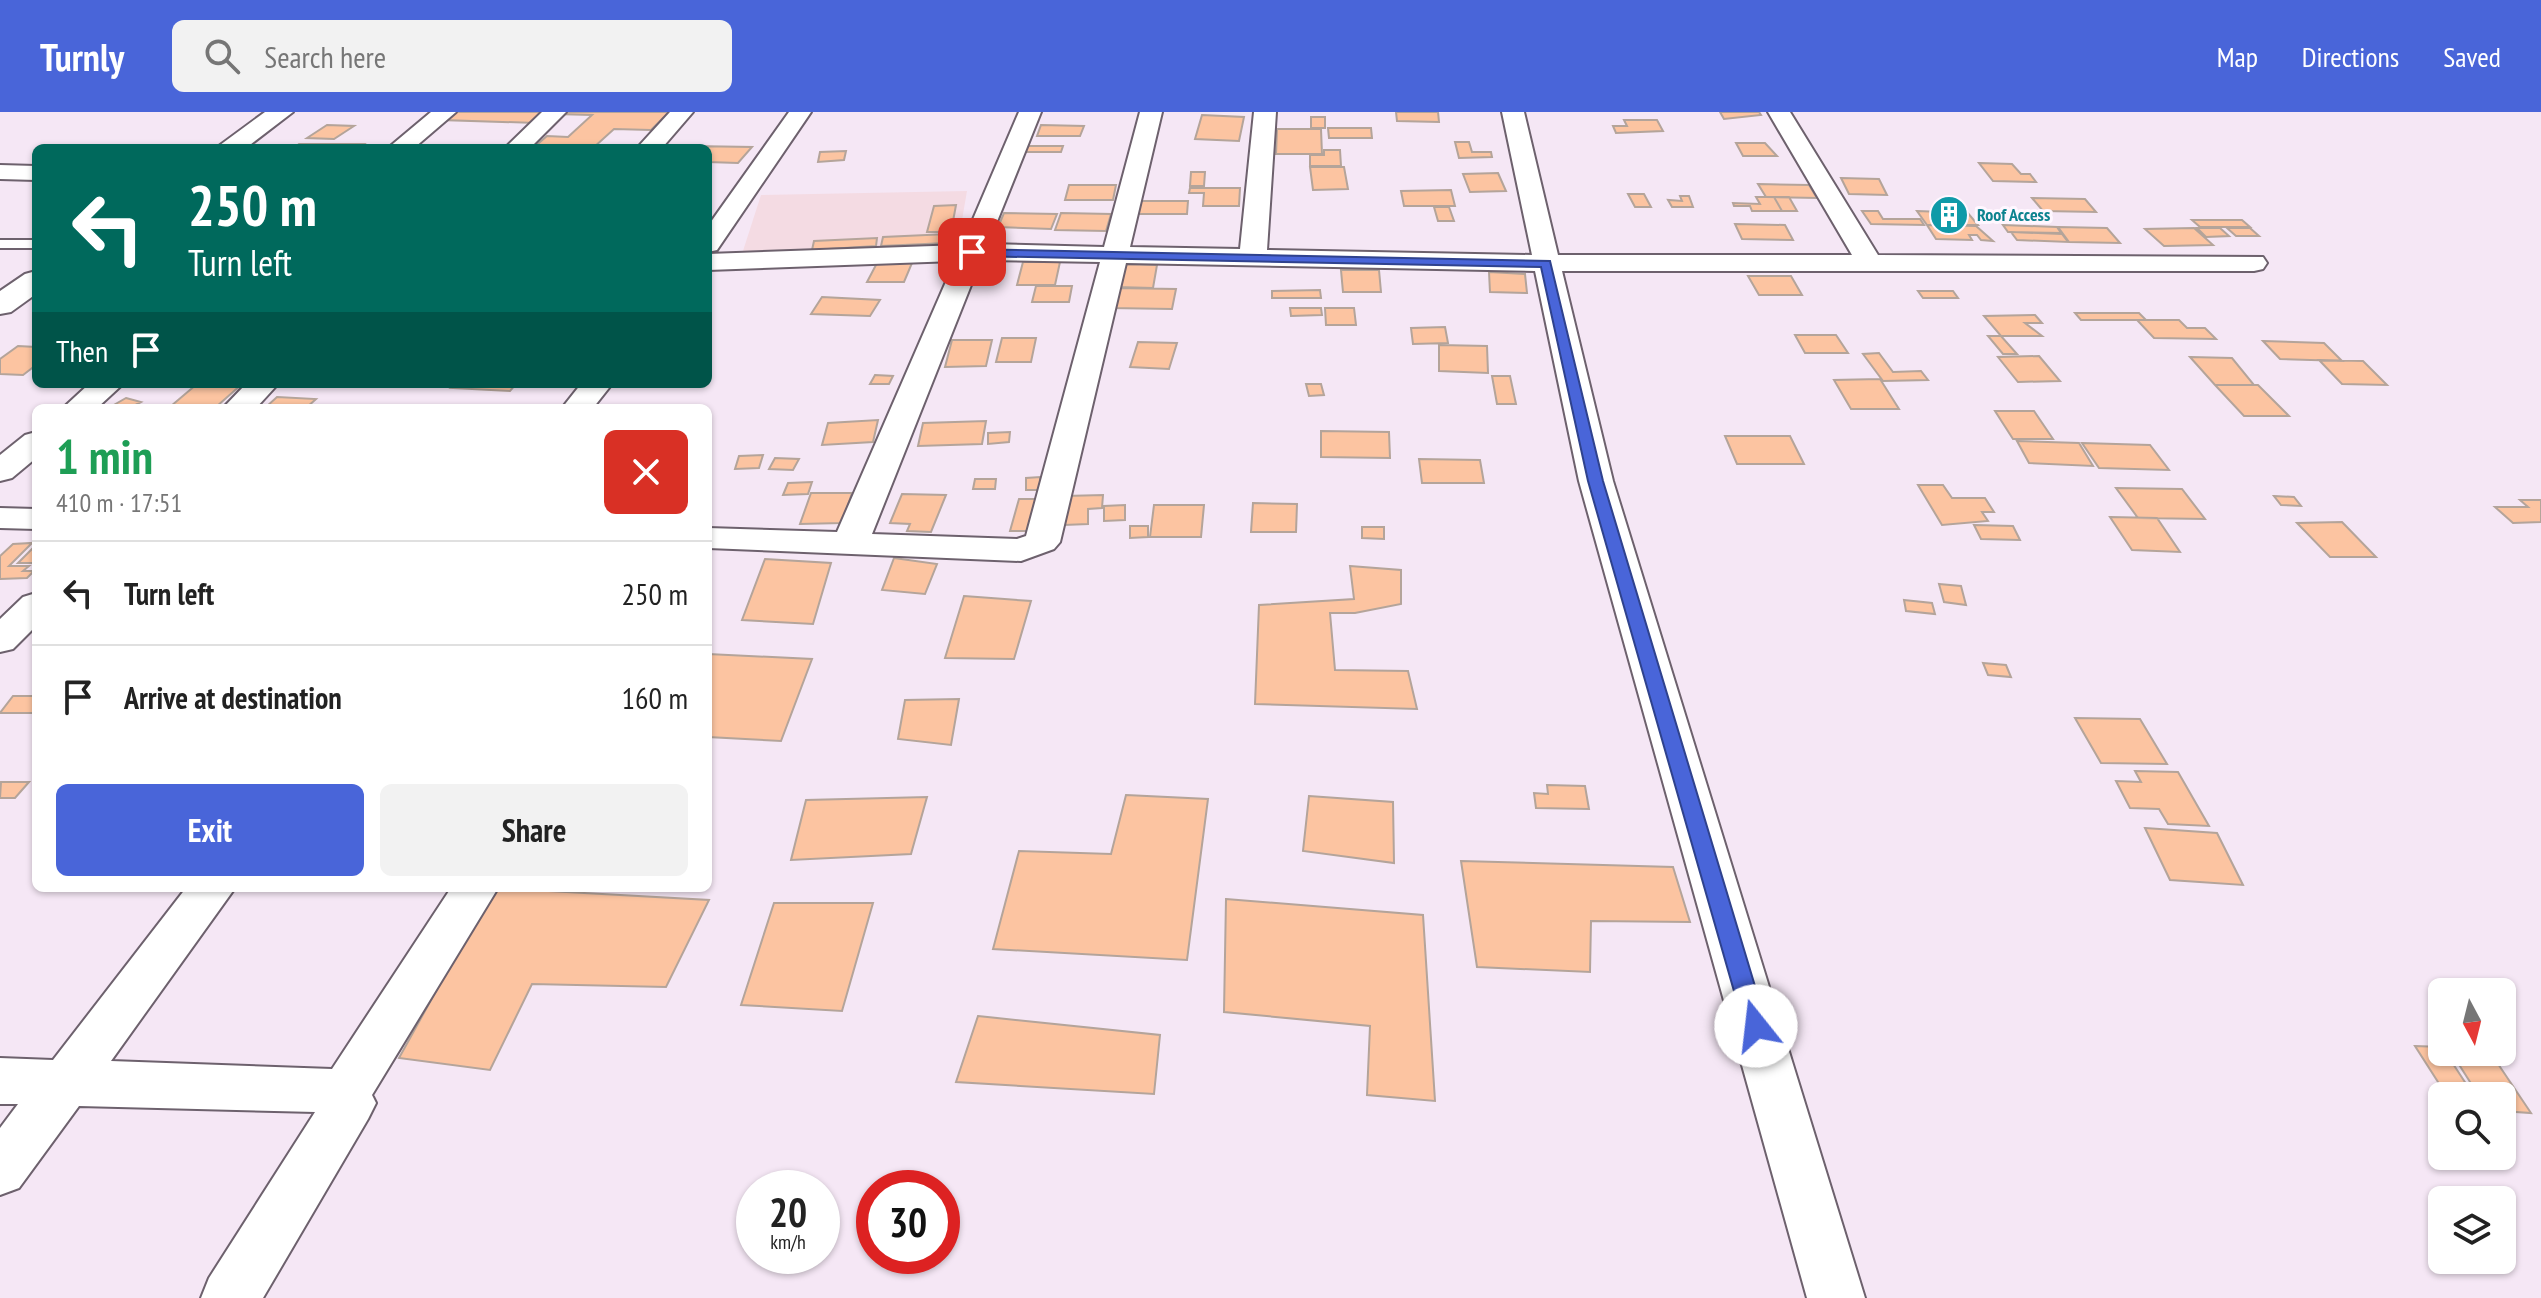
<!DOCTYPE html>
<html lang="en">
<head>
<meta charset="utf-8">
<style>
	body { margin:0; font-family:"PT Sans Narrow",sans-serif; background:#f2f2f2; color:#222; height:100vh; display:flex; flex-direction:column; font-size:30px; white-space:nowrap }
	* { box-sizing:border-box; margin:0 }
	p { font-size:26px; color:#767676 }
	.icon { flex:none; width:44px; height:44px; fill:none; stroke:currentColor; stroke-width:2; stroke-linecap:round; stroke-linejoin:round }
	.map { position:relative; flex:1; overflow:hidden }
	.drawer { position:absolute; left:32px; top:292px; width:680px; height:488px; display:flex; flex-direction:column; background:#fff; border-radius:12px; box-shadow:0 2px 6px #0004 }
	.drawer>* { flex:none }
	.guide { position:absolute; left:32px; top:32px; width:680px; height:244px; border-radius:12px; box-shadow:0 2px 6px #0004; background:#00695c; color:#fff; overflow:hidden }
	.needle { width:52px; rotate:173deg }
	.buttons { position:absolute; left:2428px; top:866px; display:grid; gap:16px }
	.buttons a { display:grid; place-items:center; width:88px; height:88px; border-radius:12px; background:#fff; box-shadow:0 2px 6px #0004; font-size:40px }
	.speed { position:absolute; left:736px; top:1058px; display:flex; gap:16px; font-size:40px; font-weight:700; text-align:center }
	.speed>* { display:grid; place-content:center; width:104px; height:104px; border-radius:50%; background:#fff; box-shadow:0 2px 6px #0004; line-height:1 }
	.speed small { font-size:20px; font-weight:400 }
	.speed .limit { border:12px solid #d22; background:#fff; color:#111 }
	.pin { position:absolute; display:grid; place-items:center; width:68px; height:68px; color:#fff; margin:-34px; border-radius:16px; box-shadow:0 4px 12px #0006 }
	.me { position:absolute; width:88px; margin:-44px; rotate:344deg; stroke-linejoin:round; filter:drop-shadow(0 0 6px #0008) }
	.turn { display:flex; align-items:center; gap:28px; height:168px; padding:0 24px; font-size:36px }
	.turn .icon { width:104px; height:104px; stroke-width:2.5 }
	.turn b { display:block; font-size:56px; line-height:68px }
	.then { display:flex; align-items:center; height:76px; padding:0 24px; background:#0003; gap:16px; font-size:30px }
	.round { display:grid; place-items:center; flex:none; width:84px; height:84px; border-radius:12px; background:#f2f2f2 }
	.headline { display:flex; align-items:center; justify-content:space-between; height:136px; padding:0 24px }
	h1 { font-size:48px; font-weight:700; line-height:60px; color:#1e9e55 }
	.action { display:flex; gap:16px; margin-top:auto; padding:16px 24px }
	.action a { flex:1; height:92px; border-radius:12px; background:#4965d9; color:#fff; font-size:32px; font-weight:700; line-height:92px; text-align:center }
	.action a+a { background:#f2f2f2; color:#222 }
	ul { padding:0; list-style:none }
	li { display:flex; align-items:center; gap:24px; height:104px; padding:0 24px; border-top:2px solid #e0e0e0 }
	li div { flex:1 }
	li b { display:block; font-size:30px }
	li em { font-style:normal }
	header { display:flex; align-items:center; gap:48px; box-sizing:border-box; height:112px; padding:0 40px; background:#4965d9; color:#fff }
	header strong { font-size:38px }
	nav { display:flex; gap:44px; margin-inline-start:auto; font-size:28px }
	.search { width:560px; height:72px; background:#f2f2f2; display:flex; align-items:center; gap:20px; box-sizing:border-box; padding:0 28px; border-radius:12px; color:#767676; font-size:30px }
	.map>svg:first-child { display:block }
	.education { fill:#f4dbe3 }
	.building { fill:#fcc4a1; stroke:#b4a49a; stroke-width:2 }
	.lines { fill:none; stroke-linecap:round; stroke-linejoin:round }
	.lane-casing { stroke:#6d616d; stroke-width:4 }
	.street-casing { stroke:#6d616d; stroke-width:4 }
	.secondary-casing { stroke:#6d616d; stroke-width:4 }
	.lane { fill:#fff; fill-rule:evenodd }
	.street { fill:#fff; fill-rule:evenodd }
	.secondary { fill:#fff; fill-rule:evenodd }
	.route { fill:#4965d9; stroke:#2f428d; stroke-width:2 }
	.labels { text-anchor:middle; stroke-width:6; stroke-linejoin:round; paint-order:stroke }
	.far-culture-label { font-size:18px; font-weight:bold; fill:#0d838f; stroke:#fff7ff; text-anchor:start }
</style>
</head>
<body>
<header>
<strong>Turnly</strong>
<div class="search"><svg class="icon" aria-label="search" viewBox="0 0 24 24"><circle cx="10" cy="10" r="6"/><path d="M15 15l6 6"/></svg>Search here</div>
<nav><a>Map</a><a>Directions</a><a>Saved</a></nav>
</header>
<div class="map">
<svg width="2541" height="1186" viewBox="0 0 2541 1186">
	<rect width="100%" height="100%" fill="#f5e7f5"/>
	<!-- education -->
	<path class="education" d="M967,79L958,131L742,142L761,83Z"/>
	<!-- building -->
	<path class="building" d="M452,0H549L536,11L442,8Z
		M561,0H669L651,18L614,17L593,36H533L547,24L568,25L592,3L558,2Z
		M1396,0H1438L1439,10L1397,9Z
		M1720,0H1759L1761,3L1724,7Z
		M1202,3L1244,5L1239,29L1195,27Z
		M1311,5H1325V16H1311Z
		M1624,8H1657L1663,19L1616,21L1613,14H1627Z
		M327,13L354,14L334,27L307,26Z
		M1041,13L1084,14L1080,24H1037Z
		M1328,16H1371L1372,26H1329Z
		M1277,17H1321L1322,42H1276Z
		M1455,30H1469L1472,40H1491L1492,45L1459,46Z
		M1736,31H1765L1777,44H1743Z
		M299,32H364L359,36H294Z
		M692,34L752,35L738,51L708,50V36H690Z
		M1028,34H1063L1061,40H1025Z
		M1324,38H1340L1341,54H1310V43H1324Z
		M846,39L844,48L818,50L820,40Z
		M1979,51L2012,52L2021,62H2030L2036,70L1993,69Z
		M1310,55H1344L1348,77L1313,78Z
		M1191,60H1205L1204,74H1190Z
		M1498,61L1506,79L1470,80L1463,62Z
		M1841,66L1879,67L1887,83L1849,82Z
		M1758,72L1809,73L1817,86L1766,85Z
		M1069,73H1116L1113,88H1065Z
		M1190,76H1240L1239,94H1203L1204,81H1189Z
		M1451,78L1455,94H1404L1401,79Z
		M1628,82H1644L1651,95H1635Z
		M1680,84H1689L1693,95H1672L1668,88L1682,89Z
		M1756,85H1774L1782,99H1752L1750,94H1734L1733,91L1760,92Z
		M1774,85H1789L1797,99H1782Z
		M2032,86L2085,87L2096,100L2043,99Z
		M1139,89H1188L1187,102H1137Z
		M956,93L951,120H927L934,94Z
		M1434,95H1449L1454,109H1438Z
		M1862,99H1878L1883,107H1920L1924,113L1871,112Z
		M1917,99L1943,100L1947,105H1955L1951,100H1967L1978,113H1927Z
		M1004,101L1057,102L1051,117L998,115Z
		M1061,101L1111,102L1106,119L1055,118Z
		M2192,108H2242L2250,115H2200Z
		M1735,112L1785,113L1793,128L1742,127Z
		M1927,113L1976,114L1993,129L1981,128L1977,123H1969L1972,128L1936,127Z
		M2003,113L2057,115L2061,121L2008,120Z
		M2058,115L2107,116L2120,131L2069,130Z
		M2194,116L2213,133L2164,134L2145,117Z
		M2197,116H2220L2229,124L2206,125Z
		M2227,116H2250L2259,124H2236Z
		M2011,120L2062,122L2068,130L2017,128Z
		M948,122L947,131L881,134L883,125Z
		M877,126L876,134L812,138L814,129Z
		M1023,150H1060L1055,173H1017Z
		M877,151H912L904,170H867Z
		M1122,152L1157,153L1153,176L1116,175Z
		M1341,158H1379L1381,180H1343Z
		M1489,160L1525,162L1527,181L1490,180Z
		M1748,164H1791L1802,183H1759Z
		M1036,174H1072L1069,190H1032Z
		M1115,176L1176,177L1172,197L1110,196Z
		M1320,178L1321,186H1272V179Z
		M1918,179H1953L1958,186H1923Z
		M822,185L880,188L870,204L811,202Z
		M1290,196H1321L1322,203L1291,204Z
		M1325,196H1354L1356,213H1326Z
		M2075,201H2139L2146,208H2081Z
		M2035,203L2042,211H2025L2042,224H2001L1984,204Z
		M2137,208H2179L2187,216H2205L2216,227L2154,226Z
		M1445,215L1448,231L1413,232L1411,216Z
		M1795,223H1836L1848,241H1805Z
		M1988,224H2001L2017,242H2003Z
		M1002,226H1036L1031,250H996Z
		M952,228H992L986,254L945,255Z
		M2263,229L2324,231L2342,249L2280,247Z
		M1138,230L1177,231L1169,257L1130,255Z
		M1439,233L1487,234L1488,261L1439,259Z
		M18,234L36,235V253L23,263L0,262V247Z
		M1879,241L1893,260L1921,259L1928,268L1883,269L1863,242Z
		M2039,244L2060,269L2018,270L1998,245Z
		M2190,245L2232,246L2254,273H2215Z
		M2319,248L2363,249L2387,273L2342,272Z
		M875,263L893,264L889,272H870Z
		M1492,264H1510L1516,292H1497Z
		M1880,267L1899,297H1851L1834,268Z
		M197,272H242L216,295L171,294Z
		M456,272H516L510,279L451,276Z
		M1306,272H1321L1324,283L1309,284Z
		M2215,273H2258L2289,304H2244Z
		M277,285L316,287L306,296L266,295Z
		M126,286L141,290L130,296L112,294Z
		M1995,299H2034L2053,327H2013Z
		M878,308L873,330L822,333L828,311Z
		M986,309L982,332L918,334L923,311Z
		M1321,319L1389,320L1390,346L1321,345Z
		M1010,320L1009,330L988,332V321Z
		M1725,324H1790L1804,352H1737Z
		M2017,329L2079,331L2093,354L2029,351Z
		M2082,331L2150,333L2169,358L2099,356Z
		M763,343L759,356L735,357L739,344Z
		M775,346L799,347L793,358L769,357Z
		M1419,347L1480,348L1484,371H1422Z
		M1040,365V378H1026V366Z
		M975,367H996L995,377H973Z
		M812,370L808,382L783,383L788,371Z
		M1918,373H1943L1952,386H1985L1994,400H1982L1988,409L1942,413Z
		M2116,376L2182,377L2205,407L2138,406Z
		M811,381H852L842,411L800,412Z
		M902,382L946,383L931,420L907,419L910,412L890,411Z
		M1103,383L1102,396L1088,397V412L1064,413L1065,384Z
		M2274,384L2294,385L2301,394L2281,393Z
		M1019,387H1036L1027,419H1010Z
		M2520,388H2541V410L2513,411L2495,395H2528Z
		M1253,391L1297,392L1296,420H1251Z
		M1125,393V408L1104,409V394Z
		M1154,393H1204L1201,425H1150Z
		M2110,405L2157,406L2180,440L2132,438Z
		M2342,410L2376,445H2330L2297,411Z
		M1974,413L2013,414L2020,428L1981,427Z
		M1130,414H1148V425L1130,426Z
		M1362,415H1384V427L1362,426Z
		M32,431L9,454H29L23,459H34L27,466L0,467V444L13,432Z
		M36,433V451H18Z
		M894,446L937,452L925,482L882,478Z
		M765,447L831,451L813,512L742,508Z
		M1350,454L1401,458V492L1355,501H1330L1335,558L1408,559L1417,597L1255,592L1259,493L1354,487Z
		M1939,472L1961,474L1966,493L1944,490Z
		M964,484L1031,489L1014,547L945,546Z
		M1904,488L1932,491L1935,502L1906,499Z
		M708,542L812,547L781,629L708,625Z
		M1983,551L2006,553L2011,565L1988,563Z
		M13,584H36V601H0Z
		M959,587L951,633L898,627L905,588Z
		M2075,606L2140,607L2167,652L2101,651Z
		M2135,659L2178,660L2209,714L2168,712L2159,697L2130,696L2116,669L2141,670Z
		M29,670L15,686H0L1,670Z
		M1547,673L1585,674L1589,697L1536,696L1534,681L1548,682Z
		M1126,683L1208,687L1187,848L993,837L1019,739L1111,742Z
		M1309,684L1393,690L1394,751L1303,739Z
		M927,685L911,742L791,748L806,688Z
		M2145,716L2217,721L2243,773L2170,768Z
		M1461,749L1673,755L1690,810L1591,809L1590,860L1477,855Z
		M493,776L709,788L666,875L532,872L490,958L399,946Z
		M1226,787L1423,803L1435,989L1367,983L1370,914L1224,900Z
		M774,791H873L842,899L741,893Z
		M978,904L1160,923L1154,982L956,970Z
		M2415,934L2442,935L2474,984H2447Z
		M2451,940H2490L2531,1001L2502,999V984H2479Z"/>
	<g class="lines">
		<!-- lane casing -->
		<g class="lane-casing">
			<path id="lane" d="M0,128H36V136H0Z"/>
		</g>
		<!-- street casing -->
		<g class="street-casing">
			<path id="street" d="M431,0H456L414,36H388Z
				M542,0H566L530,36H505Z
				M670,0H693L662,36H637Z
				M789,0H811L717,138L708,140V114Z
				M1019,0H1041L988,132L1104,135L1140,0H1162L1130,135L1240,137L1254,0H1276L1267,138L1532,143L1502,0H1524L1558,143H1852L1768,0H1790L1878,143L2263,145L2267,151L2263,157L2254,159H1562L1613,369L1865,1186H1807L1579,369L1535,159L1126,151L1060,430L1054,437L1021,449L708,436V416L837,420L955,149L708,158V142L962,133ZM981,148L1100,150L1026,424L1017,427L872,422Z
				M0,53L36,54V68L0,67Z
				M89,272H123L97,296H63Z
				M246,272H278L256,296H223Z
				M581,272H612L593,296H562Z
				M36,320V346L12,366L0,369V343L25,323Z
				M0,396L36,397V417L0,416Z
				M36,481V514L13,537L0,540V507L23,485Z
				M186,776H235L111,949L332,957L451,776H498L372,983L376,991L368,1007L263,1186H201L209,1166L315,1000L79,994L19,1076L0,1083V1016L18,992H0V946L53,948Z"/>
		</g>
		<!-- secondary casing -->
		<g class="secondary-casing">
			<path id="secondary" d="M265,0H293L246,36H216Z
				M36,159V182L11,200L0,202V179L25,162Z"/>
		</g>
		<!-- lane -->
		<use href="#lane" class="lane"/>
		<!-- street -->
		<use href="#street" class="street"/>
		<!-- secondary -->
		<use href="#secondary" class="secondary"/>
	</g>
	<!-- route -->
	<path class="route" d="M968,137L1550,149L1603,369L1767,914L1764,921L1756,923L1748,921L1744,914L1588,369L1541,155L972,144L968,143Z"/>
	<!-- icons -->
	<defs>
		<g id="building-disc" transform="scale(2)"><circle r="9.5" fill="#0f9aa8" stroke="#fff7ff"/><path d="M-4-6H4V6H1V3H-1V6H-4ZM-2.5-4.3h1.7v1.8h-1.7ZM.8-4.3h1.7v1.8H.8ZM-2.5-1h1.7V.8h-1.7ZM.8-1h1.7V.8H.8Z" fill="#fff"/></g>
	</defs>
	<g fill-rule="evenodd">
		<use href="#building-disc" x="1949" y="103"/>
	</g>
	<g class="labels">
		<!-- far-culture labels -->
		<g class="far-culture-label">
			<text x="1977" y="109">Roof Access</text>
		</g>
	</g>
</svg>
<div class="buttons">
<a><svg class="needle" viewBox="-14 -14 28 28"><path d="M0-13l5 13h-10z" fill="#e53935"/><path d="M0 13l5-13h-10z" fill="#767676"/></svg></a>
<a><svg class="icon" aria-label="search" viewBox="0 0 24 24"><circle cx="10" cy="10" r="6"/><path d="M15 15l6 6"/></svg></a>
<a><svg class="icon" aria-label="layers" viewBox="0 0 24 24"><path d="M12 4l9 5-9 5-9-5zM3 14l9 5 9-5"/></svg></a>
</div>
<div class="speed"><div>20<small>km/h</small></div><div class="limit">30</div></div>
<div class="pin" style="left:972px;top:140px;background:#d93025"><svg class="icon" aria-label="arrive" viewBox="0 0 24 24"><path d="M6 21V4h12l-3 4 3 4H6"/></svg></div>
<svg class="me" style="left:1756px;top:914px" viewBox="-20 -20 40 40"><circle r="19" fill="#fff"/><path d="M0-13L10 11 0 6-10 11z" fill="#4965d9"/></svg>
<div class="guide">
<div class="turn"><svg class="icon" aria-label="left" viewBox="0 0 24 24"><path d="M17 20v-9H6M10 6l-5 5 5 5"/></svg><div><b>250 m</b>Turn left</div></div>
<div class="then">Then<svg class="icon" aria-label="arrive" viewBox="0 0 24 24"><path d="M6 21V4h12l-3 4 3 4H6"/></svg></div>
</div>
<section class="drawer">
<div class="headline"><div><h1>1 min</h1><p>410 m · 17:51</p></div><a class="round" style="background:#d93025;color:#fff"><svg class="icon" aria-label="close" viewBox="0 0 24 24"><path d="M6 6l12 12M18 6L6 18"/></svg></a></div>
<ul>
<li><svg class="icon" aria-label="left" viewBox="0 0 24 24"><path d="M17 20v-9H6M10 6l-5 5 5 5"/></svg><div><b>Turn left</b></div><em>250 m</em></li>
<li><svg class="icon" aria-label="arrive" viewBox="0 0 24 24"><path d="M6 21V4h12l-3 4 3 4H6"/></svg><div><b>Arrive at destination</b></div><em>160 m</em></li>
</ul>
<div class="action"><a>Exit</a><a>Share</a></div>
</section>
</div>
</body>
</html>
